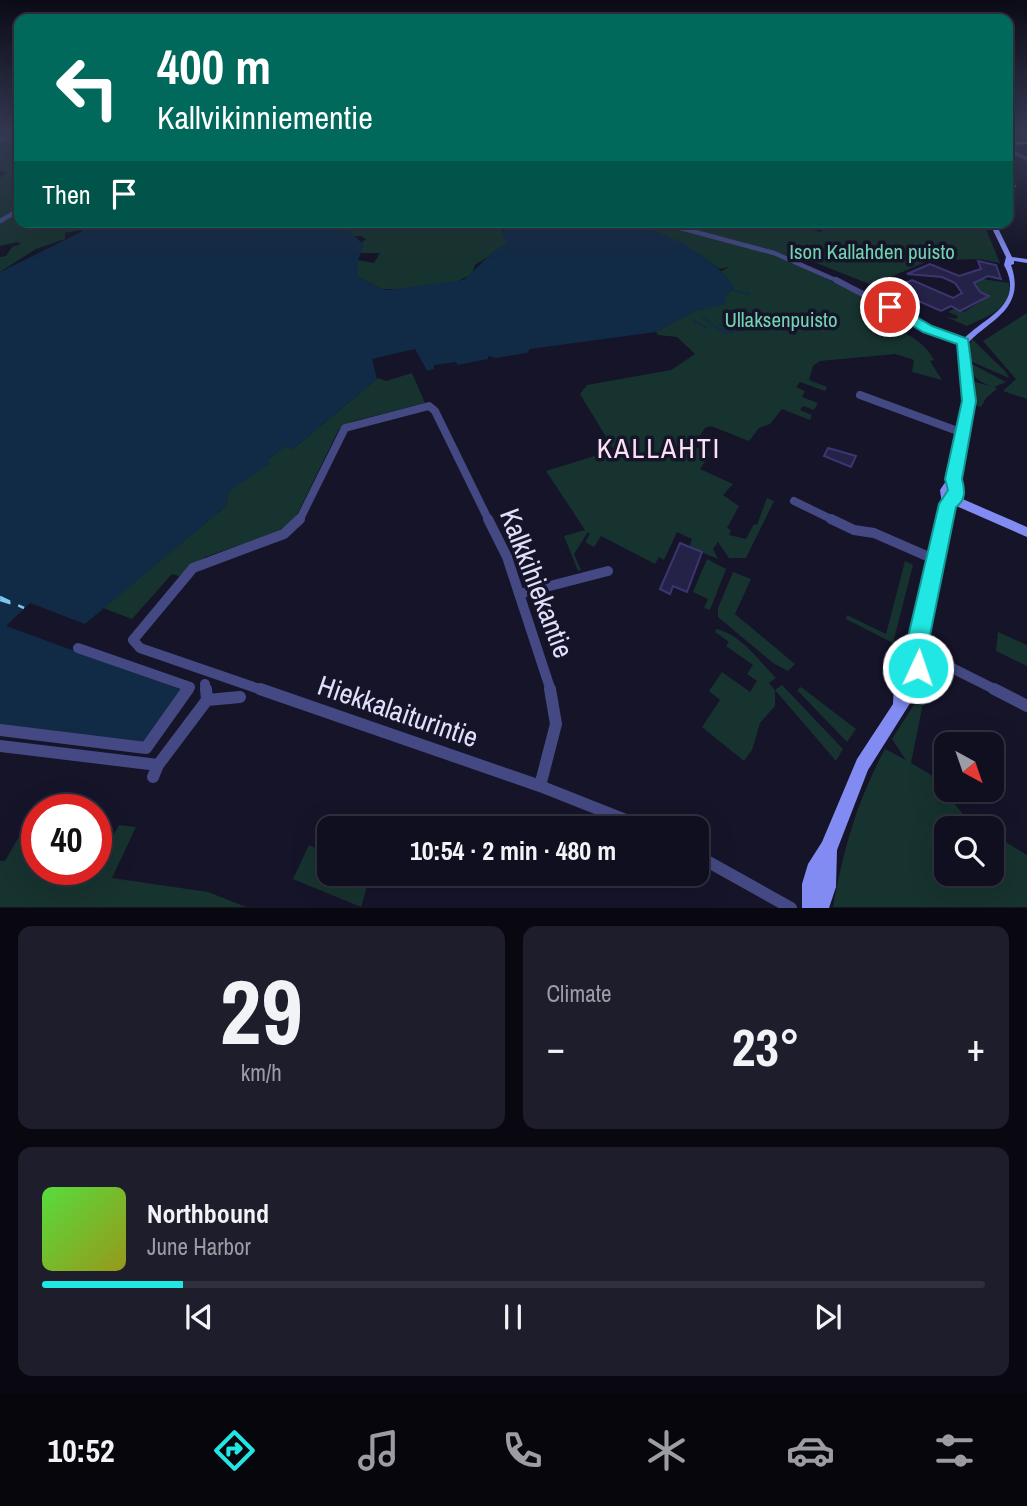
<!DOCTYPE html>
<meta charset="utf-8">
<style>
:root{--surface:#100f1f;--page:#1e1d2c;--text:#f1f3f6;--muted:#9c9ca4;--line:#302f3d;--accent:#20e7e3}
body{margin:0;font-family:"Archivo Narrow",sans-serif;background:var(--page);color:var(--text);height:100vh;display:flex;flex-direction:column;font-size:26px;white-space:nowrap}
*{box-sizing:border-box;margin:0}
p{font-size:23px;color:var(--muted)}
.icon{flex:none;width:38px;height:38px;fill:none;stroke:currentColor;stroke-width:2;stroke-linecap:round;stroke-linejoin:round}
.map{position:relative;height:908px;overflow:hidden}
.drawer{display:flex;flex-direction:column;gap:18px;padding:18px;background:#090811;flex:1}
.drawer>*{flex:none}
.top-card{position:absolute;left:14px;top:14px;width:999px;height:214px;border-radius:14px;box-shadow:0 7px 28px #0002,0 0 0 2px var(--line);background:#00695c;color:#fff;overflow:hidden}
.needle{width:46px;rotate:140deg}
.fabs{position:absolute;left:934px;top:732px;display:grid;gap:14px}
.fabs a{display:grid;place-items:center;width:70px;height:70px;border-radius:14px;background:var(--surface);box-shadow:0 7px 28px #0002,0 0 0 2px var(--line);font-size:35px}
.speed{position:absolute;left:21px;top:794px;display:flex;gap:14px;font-size:35px;font-weight:700;text-align:center}
.speed>*{display:grid;place-content:center;width:91px;height:91px;border-radius:50%;background:var(--surface);box-shadow:0 7px 28px #0002,0 0 0 2px var(--line);line-height:1}
.speed .limit{border:10px solid #d22;background:#fff;color:#111}
.pin{position:absolute;display:grid;place-items:center;width:60px;height:60px;color:#fff;margin:-30px;border:4px solid #fff;border-radius:50%;box-shadow:0 2px 7px #0007}
.me{position:absolute;width:77px;margin:-38px;rotate:3deg;stroke-linejoin:round;filter:drop-shadow(0 0 5px #0008)}
.turn{display:flex;align-items:center;gap:24px;height:147px;padding:0 28px;font-size:32px}
.turn .icon{width:91px;height:91px;stroke-width:2.5}
.turn b{display:block;font-size:49px;line-height:60px}
.then{display:flex;align-items:center;height:66px;padding:0 28px;background:#0003;gap:14px;font-size:26px}
.big{font-size:52px;font-weight:800;line-height:1.1}
.drawer .tile{flex:1;display:flex;flex-direction:column;justify-content:center;gap:10px;min-width:0;padding:0 24px;border-radius:14px;background:var(--page)}
.drawer .dial{align-items:center;gap:0}
.dial b{font-size:91px;line-height:1}
.song{display:flex;align-items:center;gap:21px}
.cover{width:84px;height:84px;border-radius:10px;background:linear-gradient(135deg,hsl(110 70% 55%),hsl(60 70% 35%))}
.played{height:7px;border-radius:4px;background:linear-gradient(90deg,var(--accent) 15%,var(--line) 15%)}
.keys{display:flex;justify-content:space-around;direction:ltr}
.heat{display:flex;justify-content:space-between;align-items:center;font-size:38px;direction:ltr}
.drawer .tiles{flex:1;display:grid;gap:18px;grid-template-columns:1fr 1fr}
.tile:last-child{grid-column:span 2}
.trip{position:absolute;left:317px;top:816px;width:392px;height:70px;border-radius:14px;background:var(--surface);box-shadow:0 7px 28px #0002,0 0 0 2px var(--line);font-weight:800;line-height:70px;text-align:center}
.tabs{display:flex;height:112px;justify-content:space-around;align-items:center;background:#06060c;color:var(--muted)}
.tabs .icon{width:49px;height:49px}
.tabs .selected{color:var(--accent)}
.tabs b{font-size:32px;color:var(--text)}
.map>svg:first-child{display:block}
.green{fill:#17332f}
.water{fill:#112a45}
.lines{fill:none;stroke-linecap:round;stroke-linejoin:round}
.stream{stroke:#112a45;stroke-width:2}
.ferry{stroke:#79c7f1;stroke-width:2.5;stroke-dasharray:11 9;stroke-linecap:butt}
.building{fill:#252248;stroke:#3b3672;stroke-width:2}
.street-far5{stroke:#444983;stroke-width:3.5}
.street-far4{stroke:#444983;stroke-width:4.5}
.street-far3{stroke:#444983;stroke-width:6}
.street-far2{stroke:#444983;stroke-width:8}
.street-far1{stroke:#444983;stroke-width:10}
.street{stroke:#444983;stroke-width:12}
.secondary{fill:#818bf1;fill-rule:evenodd}
.route{fill:#20e7e3;stroke:#159694;stroke-width:2}
.labels{text-anchor:middle;stroke-width:7;stroke-linejoin:round;paint-order:stroke}
.far-park-label{font-size:21px;fill:#72d5b1;stroke:#151429}
.quarter-label{font-size:28px;letter-spacing:2px;fill:#fce1f5;stroke:#151429}
.near-street-label{font-size:28px;fill:#e0e0fc;stroke:#151429}
</style>
<div class="map">
<svg width="1027" height="908" viewBox="0 0 1027 908">
<rect width="100%" height="100%" fill="#151429"/>
<!-- green -->
<path class="green" d="M0,133H19V222L86,224L80,230L65,233V239L36,249L0,272V257L6,256L12,247L21,244L17,242L0,246V178L7,172L0,171V148L5,147H0Z
M358,222H508L502,230L509,243L475,265L472,274L454,283L412,289H381L358,277V260L374,263L380,253H361L362,242L366,239L361,236H352L348,230Z
M627,222H798L793,225L821,232L825,227L811,222H948L985,227L1000,263L978,259L928,261L872,285L796,255L781,256L903,317L898,322L899,330C915,338 926,345 934,360L930,361L942,380L912,372L914,360L895,354L820,361L813,366L809,380L827,387L825,391L800,382L796,387L805,391L802,397L818,403L814,410L803,406L800,410L812,415L810,420L782,409L770,424L759,428L749,441L711,426L705,428L693,446L710,454L700,469L733,484L723,495L739,506L727,528L731,530L729,535L746,539L754,524L757,525L767,498L774,501L746,558H729L718,542L713,549L718,559L689,547L692,539L677,532L664,560L659,557L655,564L601,536L594,547L585,542L590,534L588,532L574,554L581,570L578,571L564,536L585,530L546,471L614,450L580,394L587,385L671,370L695,354L677,337L658,335L656,332L733,289L720,272L729,267L720,269L683,244Z
M982,279L1009,283C1015,308 985,317 967,326L944,316L956,319L958,316L948,312L955,308L964,312L989,296L980,292L974,283Z
M1027,313V399L1003,391L1016,379L983,341Z
M972,339L1006,372L1009,378L970,361L968,348Z
M970,363L1006,382L994,387L997,389L986,398L981,407L974,405L975,382L993,387C979,381 972,379 970,363Z
M412,373L425,403L354,421L339,429L293,523L284,530L205,557L179,576L172,574L132,619L103,608L226,506L228,492L286,445L293,449L378,378L386,381Z
M707,559L726,569L710,610L704,608L708,599L693,592Z
M905,561L913,565L893,643L846,619L847,615L886,634Z
M733,572L751,579L735,614L795,664L788,671L773,663L718,617V608Z
M716,629C741,634 759,661 776,678L769,683L775,690L782,685L843,749L836,761L775,690V706L760,723L752,750L744,761L702,727L720,700L709,691L722,672L750,692L757,681L747,674L753,665L726,646L729,642L715,632Z
M998,632L1027,645V666L996,651Z
M921,680L927,684L911,763L930,774L967,819L981,828H947V873H992V834L1027,855V907H833C843,850 857,801 885,749L906,760L892,739L915,703Z
M801,687L856,729L847,742L797,690Z
M330,822L339,826L341,822L355,828H329V873H371L361,907L293,879L309,845L315,848Z
M119,825L136,827L112,878L208,892L246,907H0V861H5L20,835L37,837V870H96V844L108,845Z"/>
<!-- water -->
<path class="water" d="M83,222H366L348,230L364,245L358,260V277L381,289L388,290L463,280C478,269 490,250 508,243L501,235L508,222C540,222 600,217 628,223C668,232 710,254 734,286L725,298L726,304L693,312L656,332L530,349L527,353L495,358L488,356V359L458,365L456,362L434,365V369L427,371L415,349L372,359L377,379L293,449L285,446L267,461L271,463L229,491L226,506L85,624L30,603L6,626L182,690L142,745L0,727V272L81,232L85,226Z"/>
<g class="lines">
<!-- stream -->
<path class="stream" d="M732,290L749,294
M703,318L714,325
M694,321L707,328
M719,325L729,327
M716,327L725,333L743,330
M721,330L750,325"/>
<!-- ferry -->
<path class="ferry" d="M0,597L24,608
M0,600L13,604"/>
</g>
<!-- building -->
<path class="building" d="M978,261L996,265L1001,279L988,276L974,283L980,292L989,296L960,311L951,306L941,311L907,296L910,294L896,287L912,280L953,298L962,293L955,283L942,277L907,274L930,264L959,276L981,269Z
M828,448L856,456L851,467L824,456Z
M680,543L702,552L687,592L673,586L670,594L660,589Z"/>
<g class="lines">
<!-- street-far5 -->
<path class="street-far5" d="M0,139L19,140
M1008,150L1027,159"/>
<!-- street-far4 -->
<path class="street-far4" d="M0,221L19,210
M658,222L774,253L840,282"/>
<!-- street-far3 -->
<path class="street-far3" d="M836,280L943,336L963,342"/>
<!-- street-far2 -->
<path class="street-far2" d="M860,395L963,433
M794,501L835,521
M299,521L345,428L429,406L435,411L489,521"/>
<!-- street-far1 -->
<path class="street-far1" d="M488,519L507,557L551,691
M831,519L854,530L874,533L936,560
M519,594L608,571
M78,648L190,687L187,691
M916,650L998,691
M205,684L206,691
M265,691L140,648L133,640L193,568L284,534L300,519"/>
<!-- street -->
<path class="street" d="M260,689L540,786
M994,689L1027,706
M207,700L240,697
M0,730L146,748L188,689
M0,746L158,765L207,700L206,689
M153,777L158,765
M540,786L646,828
M540,786L556,724L550,689
M696,855L791,908"/>
<!-- secondary -->
<path class="secondary" d="M1027,142V144L1008,145V143Z
M1008,177L1016,186L1008,194V188L1010,186L1008,183Z
M989,222H995L1012,257L1027,259V263L1014,261V264L1011,265C1027,310 988,320 967,344L973,406L958,479L952,490L953,496L958,497L1027,527V537L954,505L923,650V665L921,679L914,697L868,770L837,850L836,887L829,908H802V884L808,864L822,842L857,759L893,704L894,681L900,664L909,647L942,504L940,490L948,478L963,406L959,344C979,318 1027,308 1004,265L1006,257Z"/>
</g>
<!-- sky -->
<linearGradient id="sky" x2="0" y2="1"><stop stop-color="#0c0b17"/><stop offset="0.51" stop-color="#353a54"/><stop offset="1" stop-color="#353a54" stop-opacity="0"/></linearGradient>
<rect width="1027" height="260" fill="url(#sky)"/>
<!-- route -->
<path class="route" d="M886,304H894L932,326L968,339L976,401L962,479C965,490 966,500 956,507L927,650L929,668L926,676L918,679L910,676L905,650L939,504L948,490L945,479L962,401L957,344L923,332L886,309Z"/>
<g class="labels">
<!-- far-park labels -->
<g class="far-park-label">
<text x="872" y="259">Ison Kallahden puisto</text>
<text x="781" y="327">Ullaksenpuisto</text>
</g>
<!-- quarter labels -->
<g class="quarter-label">
<text x="659" y="458">KALLAHTI</text>
</g>
<!-- near-street labels -->
<g class="near-street-label">
<text transform="translate(537 583) rotate(69)" y="10">Kalkkihiekantie</text>
<text transform="translate(398 711) rotate(19)" y="10">Hiekkalaiturintie</text>
</g>
</g>
</svg>
<div class="fabs">
<a><svg class="needle" viewBox="-14 -14 28 28"><path d="M0-13l5 13h-10z" fill="#e53935"/><path d="M0 13l5-13h-10z" fill="#9c9ca4"/></svg></a>
<a><svg class="icon" aria-label="search" viewBox="0 0 24 24"><circle cx="10" cy="10" r="6"/><path d="M15 15l6 6"/></svg></a>
</div>
<div class="speed"><div class="limit">40</div></div>
<div class="pin" style="left:890px;top:307px;background:#d93025"><svg class="icon" aria-label="arrive" viewBox="0 0 24 24"><path d="M6 21V4h12l-3 4 3 4H6"/></svg></div>
<svg class="me" style="left:918px;top:668px" viewBox="-20 -20 40 40"><circle r="17" fill="#20e7e3" stroke="#fff" stroke-width="3"/><path d="M0-11L8 9 0 5-8 9z" fill="#fff"/></svg>
<div class="trip">10:54 · 2 min · 480 m</div>
<div class="top-card">
<div class="turn"><svg class="icon" aria-label="left" viewBox="0 0 24 24"><path d="M17 20v-9H6M10 6l-5 5 5 5"/></svg><div><b>400 m</b>Kallvikinniementie</div></div>
<div class="then">Then<svg class="icon" aria-label="arrive" viewBox="0 0 24 24"><path d="M6 21V4h12l-3 4 3 4H6"/></svg></div>
</div>
</div>
<section class="drawer">
<div class="tiles">
<div class="tile dial"><b>29</b><p>km/h</p></div>
<div class="tile"><p>Climate</p>
<div class="heat"><a>−</a><b class="big">23°</b><a>+</a></div>
</div>
<div class="tile">
<div class="song"><i class="cover"></i><div><b>Northbound</b><p>June Harbor</p></div></div>
<div class="played"></div>
<div class="keys"><svg class="icon" aria-label="previous" viewBox="0 0 24 24"><path d="M18 5L8 12l10 7zM5 5v14"/></svg><svg class="icon" aria-label="pause" viewBox="0 0 24 24"><path d="M8 5v14M16 5v14"/></svg><svg class="icon" aria-label="next" viewBox="0 0 24 24"><path d="M6 5l10 7-10 7zM19 5v14"/></svg></div>
</div>
</div>
</section>
<nav class="tabs">
<b>10:52</b>
<svg class="icon selected" aria-label="directions" viewBox="0 0 24 24"><path d="M12 3l9 9-9 9-9-9zM9 14v-3h6M13 9l2 2-2 2"/></svg>
<svg class="icon" aria-label="music" viewBox="0 0 24 24"><path d="M9 18V5l10-2v13"/><circle cx="6" cy="18" r="3"/><circle cx="16" cy="16" r="3"/></svg>
<svg class="icon" aria-label="phone" viewBox="0 0 24 24"><path d="M5 4h4l2 5-3 2q2 4 5 5l2-3 5 2v4C11 20 4 13 5 4z"/></svg>
<svg class="icon" aria-label="climate" viewBox="0 0 24 24"><path d="M12 3v18M4 7l16 10M4 17L20 7"/></svg>
<svg class="icon" aria-label="car" viewBox="0 0 24 24"><path d="M5 17H2v-5l4-1 3-4h7l3 4 3 1v5h-3M9 17h6M6 11h13"/><circle cx="7" cy="17" r="2"/><circle cx="17" cy="17" r="2"/></svg>
<svg class="icon" aria-label="filters" viewBox="0 0 24 24"><path d="M4 7h16M4 17h16"/><circle cx="9" cy="7" r="2"/><circle cx="15" cy="17" r="2"/></svg>
</nav>
